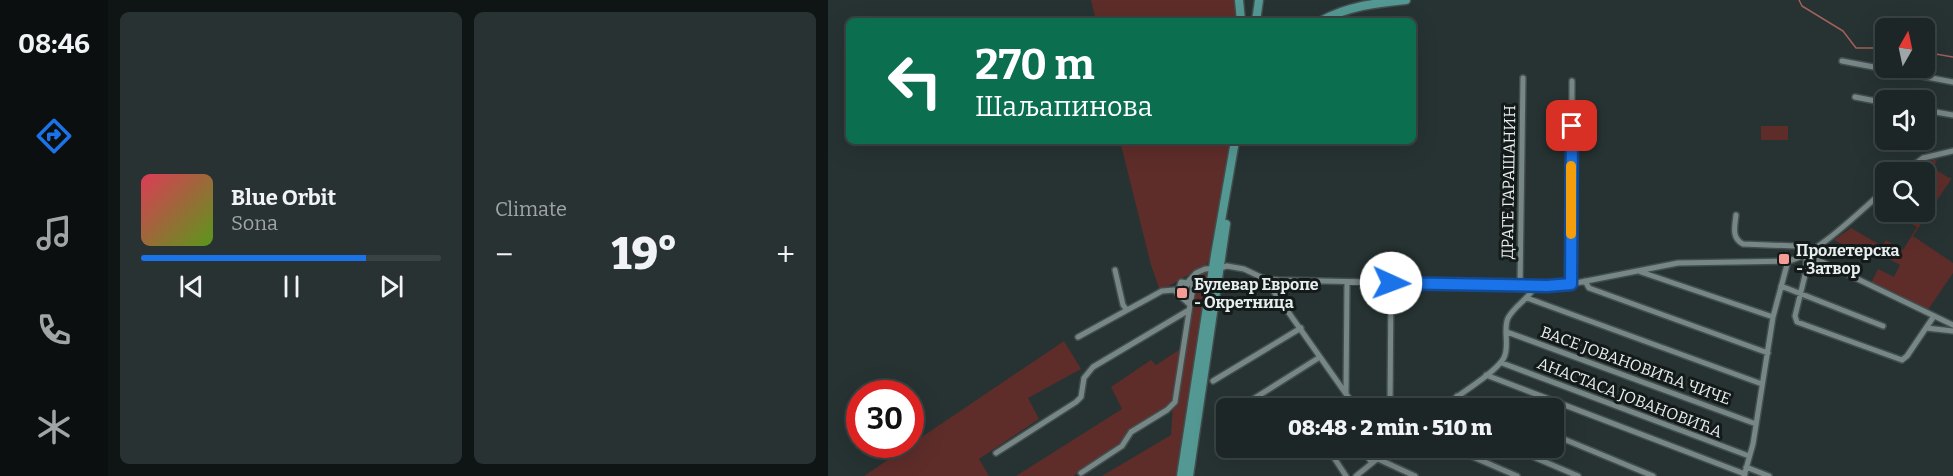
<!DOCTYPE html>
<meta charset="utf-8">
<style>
:root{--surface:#1c2626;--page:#293232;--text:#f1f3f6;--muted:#a0a5a7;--line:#3a4343;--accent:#1a73e8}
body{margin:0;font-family:Bitter,serif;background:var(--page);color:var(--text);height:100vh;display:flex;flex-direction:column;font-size:22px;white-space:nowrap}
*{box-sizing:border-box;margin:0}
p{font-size:20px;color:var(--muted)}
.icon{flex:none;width:33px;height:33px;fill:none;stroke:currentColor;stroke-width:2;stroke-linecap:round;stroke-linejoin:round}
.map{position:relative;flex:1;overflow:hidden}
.side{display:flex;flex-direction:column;gap:12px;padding:12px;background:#0f1515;width:720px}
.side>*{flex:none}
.hud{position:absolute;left:18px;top:18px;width:570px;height:126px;border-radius:9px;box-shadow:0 6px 24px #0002,0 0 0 2px var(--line);background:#0b6e4f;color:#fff;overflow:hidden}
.needle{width:39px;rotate:9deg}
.controls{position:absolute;left:1047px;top:18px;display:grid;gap:12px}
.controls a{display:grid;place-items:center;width:60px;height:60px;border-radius:9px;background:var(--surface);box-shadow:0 6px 24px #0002,0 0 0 2px var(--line);font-size:30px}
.speed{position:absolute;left:18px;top:380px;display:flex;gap:12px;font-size:30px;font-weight:700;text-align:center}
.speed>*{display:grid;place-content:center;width:78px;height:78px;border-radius:50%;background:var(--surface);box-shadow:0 6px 24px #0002,0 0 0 2px var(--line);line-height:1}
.speed .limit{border:9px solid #d22;background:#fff;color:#111}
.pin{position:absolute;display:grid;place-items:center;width:51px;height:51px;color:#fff;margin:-26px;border-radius:12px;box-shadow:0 3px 9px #0006}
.me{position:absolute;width:66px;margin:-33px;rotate:92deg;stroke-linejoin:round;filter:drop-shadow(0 0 4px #0008)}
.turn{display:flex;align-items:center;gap:21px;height:126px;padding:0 30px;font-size:27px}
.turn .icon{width:78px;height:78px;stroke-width:2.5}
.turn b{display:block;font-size:42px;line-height:51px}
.big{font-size:45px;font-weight:800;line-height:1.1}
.side .card{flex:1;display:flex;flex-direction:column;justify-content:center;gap:9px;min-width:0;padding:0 21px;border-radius:9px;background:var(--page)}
.song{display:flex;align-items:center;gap:18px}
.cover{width:72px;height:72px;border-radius:9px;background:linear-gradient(135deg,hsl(350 70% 55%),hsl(90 70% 35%))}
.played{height:6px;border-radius:3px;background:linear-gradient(90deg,var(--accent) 75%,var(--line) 75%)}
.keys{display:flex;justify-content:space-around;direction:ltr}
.heat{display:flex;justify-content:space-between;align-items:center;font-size:33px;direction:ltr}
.side .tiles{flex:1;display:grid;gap:12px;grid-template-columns:repeat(2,1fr)}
.trip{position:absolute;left:388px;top:398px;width:348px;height:60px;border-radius:9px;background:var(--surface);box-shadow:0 6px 24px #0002,0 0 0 2px var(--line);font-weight:800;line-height:60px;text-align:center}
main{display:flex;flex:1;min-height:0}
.dock{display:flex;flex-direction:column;width:108px;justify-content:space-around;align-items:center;background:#0b0f0f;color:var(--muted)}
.dock .icon{width:42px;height:42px}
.dock .on{color:var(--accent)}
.dock b{font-size:27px;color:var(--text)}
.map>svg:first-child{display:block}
.green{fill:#5e2d2a}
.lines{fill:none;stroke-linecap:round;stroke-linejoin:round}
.stream{stroke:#a2605b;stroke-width:1.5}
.street-casing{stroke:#424e4d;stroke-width:8}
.primary-casing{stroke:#424e4d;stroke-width:11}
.street{stroke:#778785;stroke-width:5}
.primary{stroke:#549893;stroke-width:8}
.route-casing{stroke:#114b97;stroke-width:15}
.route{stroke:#1a73e8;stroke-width:10}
.slow{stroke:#f59e0b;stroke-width:10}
.poi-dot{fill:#f59c95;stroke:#141a19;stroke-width:2}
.labels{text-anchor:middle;stroke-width:6;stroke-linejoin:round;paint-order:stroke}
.street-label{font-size:16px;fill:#e7efee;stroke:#141a19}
.poi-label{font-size:16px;font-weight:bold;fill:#e7efee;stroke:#141a19;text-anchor:start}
</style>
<main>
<nav class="dock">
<b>08:46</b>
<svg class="icon on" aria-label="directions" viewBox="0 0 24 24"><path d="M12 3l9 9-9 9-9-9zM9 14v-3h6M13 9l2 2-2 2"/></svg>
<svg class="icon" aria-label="music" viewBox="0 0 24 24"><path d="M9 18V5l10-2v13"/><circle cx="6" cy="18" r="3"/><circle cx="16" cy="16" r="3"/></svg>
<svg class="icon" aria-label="phone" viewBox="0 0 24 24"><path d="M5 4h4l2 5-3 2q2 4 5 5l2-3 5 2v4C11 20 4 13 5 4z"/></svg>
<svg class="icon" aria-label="climate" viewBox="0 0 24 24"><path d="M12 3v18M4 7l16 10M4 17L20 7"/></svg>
</nav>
<section class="side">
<div class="tiles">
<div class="card">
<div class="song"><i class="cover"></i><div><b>Blue Orbit</b><p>Sona</p></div></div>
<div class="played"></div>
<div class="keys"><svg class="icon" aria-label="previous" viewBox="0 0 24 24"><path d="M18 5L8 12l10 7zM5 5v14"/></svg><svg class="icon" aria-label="pause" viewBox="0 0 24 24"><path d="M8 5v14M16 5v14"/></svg><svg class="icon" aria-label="next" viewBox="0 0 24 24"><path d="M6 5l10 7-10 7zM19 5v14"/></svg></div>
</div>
<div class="card"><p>Climate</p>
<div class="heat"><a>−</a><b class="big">19°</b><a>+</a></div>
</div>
</div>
</section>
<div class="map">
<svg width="1125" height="476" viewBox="0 0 1125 476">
<rect width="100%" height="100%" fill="#263332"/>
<!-- green -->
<path class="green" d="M263,0H407L409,21H268Z
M933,126H960V140H933Z
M292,141H403L390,220L383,243V257L379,264L382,269L348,476H274L343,435L345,404L299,431L291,448L245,476H188L294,409L283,387L323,360L328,365L354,348L367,271L332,291L323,265Z
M1111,159L1108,161L1107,166L1110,171L1121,178H1124L1085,236L1125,263V273L1099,311L1043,283L1050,269L1066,277L1072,265L1049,252L1043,258L1006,240L1023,228L1054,246L1058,240L1075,250L1089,227L1062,212H1096V172H1081L1095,162Z
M236,341L253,369L200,398L211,419L151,459L161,476H36Z"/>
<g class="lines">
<!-- stream -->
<path class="stream" d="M971,0L974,6L1015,31L1028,48H1058
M1096,52L1125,57"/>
<defs>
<path id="street" d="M1014,61L1125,82
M1027,97L1058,103
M1096,110L1125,115
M1077,172L1095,158L1125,151
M908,215C907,226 903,238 915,244L968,246L990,260L1125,325
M978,254V271L967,316L969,322L1074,360L1079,356L1106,316
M287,270L295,305L299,310
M813,272L945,317
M437,279L528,408
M362,280L365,288L362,305
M757,281L761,288L940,353
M359,283L353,282L351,288L354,291L358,290L359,283L368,273L377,269L392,268L399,266L416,269L437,279L450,280L719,286L743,284L850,263L960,261C988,256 1034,209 1058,189
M743,284L744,81
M692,286L695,78
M953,286L1055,326
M699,298L934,384
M1098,328L1125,331
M679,332L928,424
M250,337L334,291L346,290L362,305L347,402L339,410L303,432L294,446L253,473
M674,363L921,456
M658,375L917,474
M385,381L473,328
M518,394L519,282
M629,396L659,408
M502,404L505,408
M411,408L492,357
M562,408L563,283
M613,408C627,397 673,370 677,355C681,343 675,329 680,318C687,305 701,299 707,286
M726,435L825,476
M499,447L518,476
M533,447L544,463
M622,447L689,476
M682,447L750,476
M168,453L248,402L253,397L256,378L265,367L361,310
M550,459L587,476
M918,467L941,476
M528,476L564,447
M916,476L925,444L945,317L960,261"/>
<path id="primary" d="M411,0L413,21
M428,21L431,0
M493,21C520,6 548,3 578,0
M353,476L387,255L407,141
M361,476L398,224"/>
</defs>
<!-- street casing -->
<use href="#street" class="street-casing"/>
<!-- primary casing -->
<use href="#primary" class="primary-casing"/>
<!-- street -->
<use href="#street" class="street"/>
<!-- primary -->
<use href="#primary" class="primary"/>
</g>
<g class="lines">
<defs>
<path id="route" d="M563,283L719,286L743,284L744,126"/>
</defs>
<!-- route casing -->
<use href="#route" class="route-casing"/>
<!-- route -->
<use href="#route" class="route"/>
<!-- slow -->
<path class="slow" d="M743,234V166"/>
</g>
<!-- markers -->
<g class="poi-dot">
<rect x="950" y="253" width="12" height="12" rx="3"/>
<rect x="348" y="287" width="12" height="12" rx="3"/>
</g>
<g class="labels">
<!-- street labels -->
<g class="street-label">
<text transform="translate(680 182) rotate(-89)" y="6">ДРАГЕ ГАРАШАНИН</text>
<text transform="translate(808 365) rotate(20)" y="6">ВАСЕ ЈОВАНОВИЋА ЧИЧЕ</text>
<text transform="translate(802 397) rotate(21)" y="6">АНАСТАСА ЈОВАНОВИЋА</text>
</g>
<!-- poi labels -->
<g class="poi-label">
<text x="968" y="256">Пролетерска<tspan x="968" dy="18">- Затвор</tspan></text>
<text x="366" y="290">Булевар Европе<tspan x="366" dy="18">- Окретница</tspan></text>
</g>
</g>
</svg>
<div class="controls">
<a><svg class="needle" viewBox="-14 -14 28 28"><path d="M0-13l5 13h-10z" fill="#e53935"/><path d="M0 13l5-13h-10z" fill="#a0a5a7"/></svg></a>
<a><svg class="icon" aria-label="sound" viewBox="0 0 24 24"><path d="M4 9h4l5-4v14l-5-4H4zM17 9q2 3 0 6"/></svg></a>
<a><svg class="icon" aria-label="search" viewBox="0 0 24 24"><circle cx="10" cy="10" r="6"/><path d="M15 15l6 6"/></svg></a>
</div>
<div class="speed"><div class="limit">30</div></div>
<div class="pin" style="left:744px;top:126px;background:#d93025"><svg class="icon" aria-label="arrive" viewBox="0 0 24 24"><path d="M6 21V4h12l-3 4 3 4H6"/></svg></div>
<svg class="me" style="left:563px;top:283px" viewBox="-20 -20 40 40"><circle r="19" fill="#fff"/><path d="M0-13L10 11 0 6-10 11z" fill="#1a73e8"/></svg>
<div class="trip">08:48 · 2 min · 510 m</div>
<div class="hud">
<div class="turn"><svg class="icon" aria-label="left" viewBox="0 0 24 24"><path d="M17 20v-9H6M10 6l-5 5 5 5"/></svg><div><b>270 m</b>Шаљапинова</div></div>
</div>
</div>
</main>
